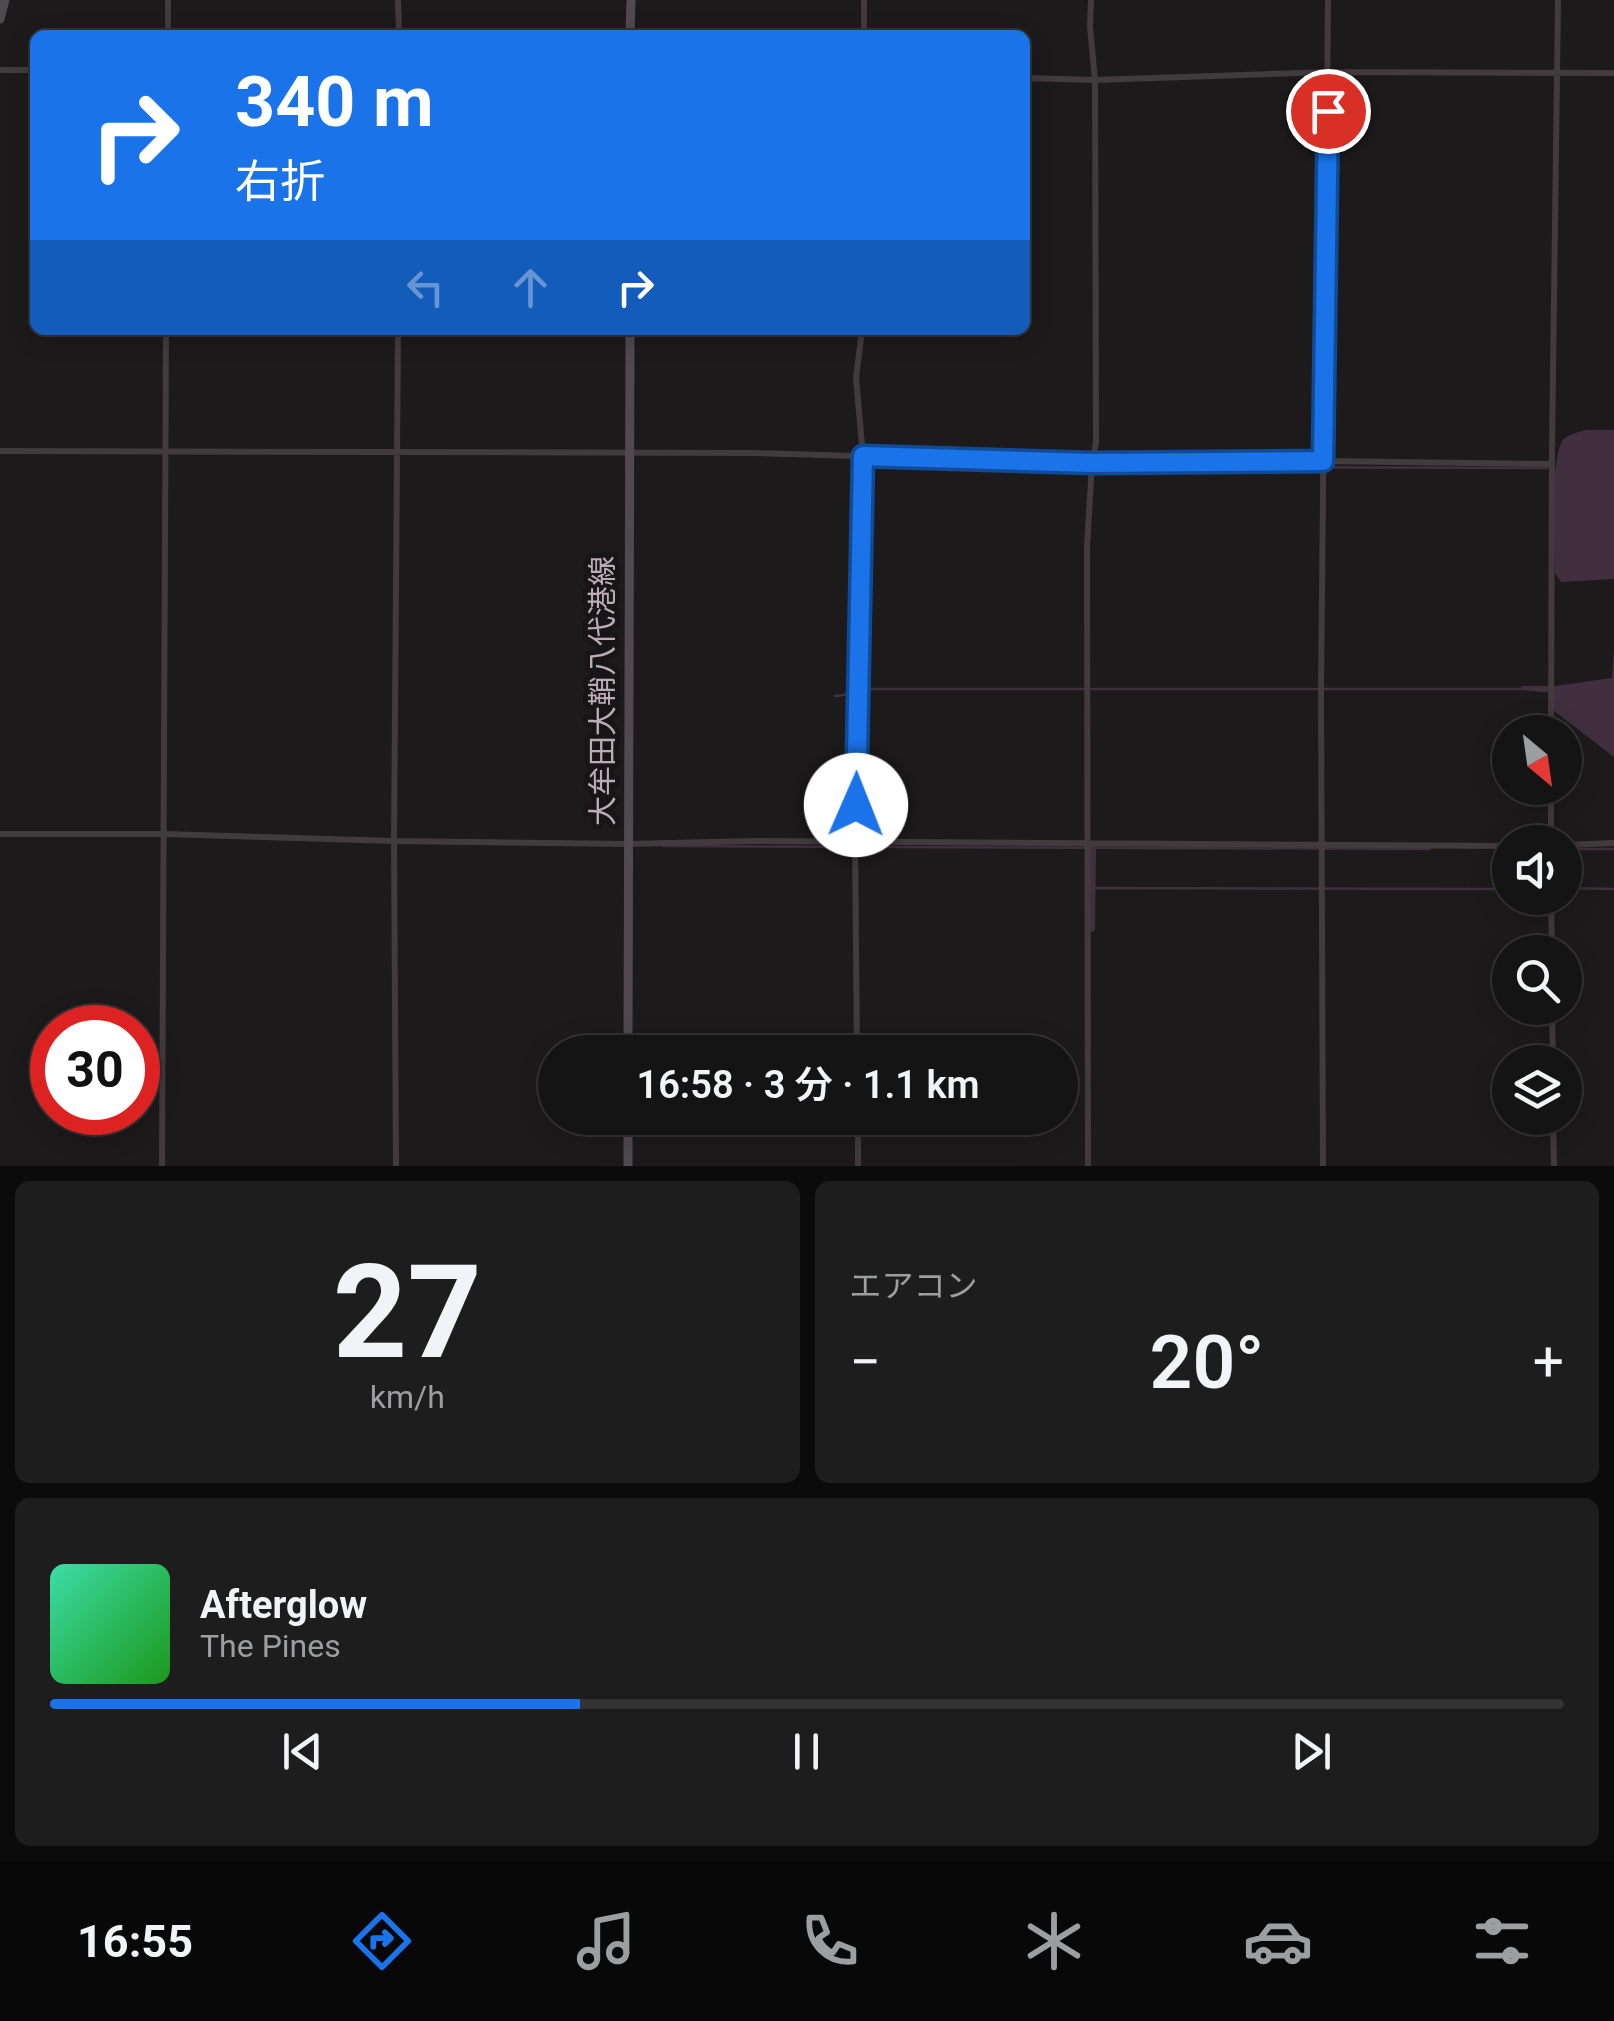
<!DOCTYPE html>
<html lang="ja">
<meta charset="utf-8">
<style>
:root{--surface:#151414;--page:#1e1d1d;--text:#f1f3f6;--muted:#9d9ea0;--line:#343334;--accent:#1a73e8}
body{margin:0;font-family:Roboto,"Noto Sans JP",sans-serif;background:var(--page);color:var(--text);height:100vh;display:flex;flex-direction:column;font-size:38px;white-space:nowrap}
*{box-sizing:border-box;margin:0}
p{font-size:32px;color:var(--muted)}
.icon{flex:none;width:55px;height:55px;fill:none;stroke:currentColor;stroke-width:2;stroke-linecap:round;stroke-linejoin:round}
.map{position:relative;height:1166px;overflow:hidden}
.details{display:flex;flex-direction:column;gap:15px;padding:15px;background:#0c0b0b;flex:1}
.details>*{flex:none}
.guide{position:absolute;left:30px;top:30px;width:1000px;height:305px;border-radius:15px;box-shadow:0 5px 25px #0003,0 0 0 2px var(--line);background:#1a73e8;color:#fff;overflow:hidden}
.needle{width:65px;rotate:151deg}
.buttons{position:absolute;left:1492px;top:715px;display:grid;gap:20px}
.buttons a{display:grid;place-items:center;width:90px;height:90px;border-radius:50%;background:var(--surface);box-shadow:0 5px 25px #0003,0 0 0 2px var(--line);font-size:50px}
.speed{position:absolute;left:30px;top:1005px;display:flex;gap:20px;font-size:50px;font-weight:700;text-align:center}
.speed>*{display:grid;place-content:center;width:130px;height:130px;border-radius:50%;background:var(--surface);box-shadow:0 5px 25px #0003,0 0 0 2px var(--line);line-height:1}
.speed .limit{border:15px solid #d22;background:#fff;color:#111}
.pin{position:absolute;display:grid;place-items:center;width:85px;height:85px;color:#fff;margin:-42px;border:5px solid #fff;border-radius:50%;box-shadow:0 2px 10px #0007}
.me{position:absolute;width:110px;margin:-55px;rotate:1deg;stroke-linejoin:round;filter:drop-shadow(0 0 8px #0008)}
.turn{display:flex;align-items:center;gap:35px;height:210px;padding:0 40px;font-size:45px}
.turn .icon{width:130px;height:130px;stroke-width:2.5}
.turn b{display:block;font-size:70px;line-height:85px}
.lanes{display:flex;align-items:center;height:95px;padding:0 40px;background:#0003;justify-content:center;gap:50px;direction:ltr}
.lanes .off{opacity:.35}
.big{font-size:75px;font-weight:600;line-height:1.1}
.details .card{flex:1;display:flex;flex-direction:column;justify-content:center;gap:15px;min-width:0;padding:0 35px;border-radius:15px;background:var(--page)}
.details .dial{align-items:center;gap:0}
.dial b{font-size:130px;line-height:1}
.song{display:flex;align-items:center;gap:30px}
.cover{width:120px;height:120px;border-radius:15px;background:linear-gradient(135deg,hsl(160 70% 55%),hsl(120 70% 35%))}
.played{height:10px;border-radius:5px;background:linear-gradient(90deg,var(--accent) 35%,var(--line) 35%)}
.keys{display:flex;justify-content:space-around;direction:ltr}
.heat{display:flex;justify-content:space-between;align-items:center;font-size:55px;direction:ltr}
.details .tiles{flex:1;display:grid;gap:15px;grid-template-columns:1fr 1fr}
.card:last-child{grid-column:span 2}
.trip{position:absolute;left:538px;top:1035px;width:540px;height:100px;border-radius:50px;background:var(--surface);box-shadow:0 5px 25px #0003,0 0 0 2px var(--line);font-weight:600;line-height:100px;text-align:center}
.dock{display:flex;height:160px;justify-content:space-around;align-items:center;background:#080808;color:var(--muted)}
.dock .icon{width:70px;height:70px}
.dock .on{color:var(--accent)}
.dock b{font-size:45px;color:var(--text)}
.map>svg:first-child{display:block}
.water{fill:#412f3f}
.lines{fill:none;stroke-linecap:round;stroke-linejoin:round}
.stream{stroke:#412f3f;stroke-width:2.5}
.canal{stroke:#412f3f;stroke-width:8}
.street{stroke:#413b3e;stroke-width:6}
.secondary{stroke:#51494e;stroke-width:9}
.route-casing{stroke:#114b97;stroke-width:25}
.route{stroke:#1a73e8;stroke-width:18}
.labels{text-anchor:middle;stroke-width:10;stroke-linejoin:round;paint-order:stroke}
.street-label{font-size:30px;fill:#bcacb6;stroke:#171516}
</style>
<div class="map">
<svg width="1614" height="1166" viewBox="0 0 1614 1166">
<rect width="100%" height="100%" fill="#1c1a1b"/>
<!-- water -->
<path class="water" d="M1586,430H1614V579L1561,582L1555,573C1555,548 1549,454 1564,439C1569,434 1579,432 1586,430Z
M1614,649V757L1554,711V693L1521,690V686H1555L1612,678Z"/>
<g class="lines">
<!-- stream -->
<path class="stream" d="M1132,467L1548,468
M1325,689H1522
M835,696C846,696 855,691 866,689H1317
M663,846L1430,849
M1565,849H1614
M1091,888L1510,889
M1565,888L1614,889"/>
<!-- canal -->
<path class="canal" d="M1091,928L1092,848"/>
<!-- street -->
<path class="street" d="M168,0V35
M398,0L399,35
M864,35V0
M0,70H35
M1025,78L1095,80L1329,72L1614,73
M0,451L752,453L1092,463L1323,461L1552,464
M1551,732L1552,449L1558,0
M0,834H163L394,841L628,844L754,841L1510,846
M1551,842V788
M1565,845L1614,843
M1551,898L1552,952
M1552,1008L1553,1062
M857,1052L855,843L863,456L856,378L862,330
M858,1118V1166
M1553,1118L1554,1166
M162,1166L166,330
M396,1166L394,841L398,330
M1088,1166L1087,548L1092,463L1096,442L1095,80L1090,27L1091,0
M1323,1166L1321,691L1328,0"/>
<!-- secondary -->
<path class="secondary" d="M0,19L5,0
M630,35L631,0
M628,1052L630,330
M628,1118V1166"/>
</g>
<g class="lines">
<defs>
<path id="route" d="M856,805L863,456L1092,463L1323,461L1328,111"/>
</defs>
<!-- route casing -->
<use href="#route" class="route-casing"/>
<!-- route -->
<use href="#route" class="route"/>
</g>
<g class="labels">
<!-- street labels -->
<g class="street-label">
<text transform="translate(603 691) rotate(-90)" y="10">大牟田大鞘八代港線</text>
</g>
</g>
</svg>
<div class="buttons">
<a><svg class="needle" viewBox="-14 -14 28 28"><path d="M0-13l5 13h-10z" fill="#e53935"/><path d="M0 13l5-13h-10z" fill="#9d9ea0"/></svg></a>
<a><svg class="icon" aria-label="sound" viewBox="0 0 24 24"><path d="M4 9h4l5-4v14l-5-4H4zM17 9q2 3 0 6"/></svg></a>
<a><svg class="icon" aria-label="search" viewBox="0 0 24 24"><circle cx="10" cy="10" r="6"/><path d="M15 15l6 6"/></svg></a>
<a><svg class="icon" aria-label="layers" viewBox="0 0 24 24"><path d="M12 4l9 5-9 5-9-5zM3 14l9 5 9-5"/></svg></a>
</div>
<div class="speed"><div class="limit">30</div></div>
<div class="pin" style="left:1328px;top:111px;background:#d93025"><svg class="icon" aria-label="arrive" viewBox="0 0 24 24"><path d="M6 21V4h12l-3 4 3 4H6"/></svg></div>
<svg class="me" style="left:856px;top:805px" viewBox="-20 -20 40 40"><circle r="19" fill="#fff"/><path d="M0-13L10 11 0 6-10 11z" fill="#1a73e8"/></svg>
<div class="trip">16:58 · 3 分 · 1.1 km</div>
<div class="guide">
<div class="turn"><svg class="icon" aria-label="right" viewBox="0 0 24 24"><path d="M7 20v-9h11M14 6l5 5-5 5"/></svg><div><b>340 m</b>右折</div></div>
<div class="lanes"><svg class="icon off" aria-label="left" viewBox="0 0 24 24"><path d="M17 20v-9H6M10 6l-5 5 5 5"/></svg><svg class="icon off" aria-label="ahead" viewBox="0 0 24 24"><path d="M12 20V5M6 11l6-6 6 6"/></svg><svg class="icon" aria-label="right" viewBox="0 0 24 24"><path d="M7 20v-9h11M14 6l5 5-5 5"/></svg></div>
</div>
</div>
<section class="details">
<div class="tiles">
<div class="card dial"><b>27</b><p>km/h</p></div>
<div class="card"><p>エアコン</p>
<div class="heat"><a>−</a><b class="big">20°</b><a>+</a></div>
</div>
<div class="card">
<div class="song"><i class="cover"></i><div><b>Afterglow</b><p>The Pines</p></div></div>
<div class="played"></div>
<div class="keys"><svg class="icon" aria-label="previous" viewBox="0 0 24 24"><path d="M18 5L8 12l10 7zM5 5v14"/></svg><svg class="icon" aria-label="pause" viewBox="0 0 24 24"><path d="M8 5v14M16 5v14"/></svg><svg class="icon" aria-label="next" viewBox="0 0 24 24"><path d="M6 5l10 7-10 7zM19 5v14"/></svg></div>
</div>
</div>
</section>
<nav class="dock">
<b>16:55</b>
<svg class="icon on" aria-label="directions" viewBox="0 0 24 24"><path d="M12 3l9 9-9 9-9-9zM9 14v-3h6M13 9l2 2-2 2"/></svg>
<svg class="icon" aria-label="music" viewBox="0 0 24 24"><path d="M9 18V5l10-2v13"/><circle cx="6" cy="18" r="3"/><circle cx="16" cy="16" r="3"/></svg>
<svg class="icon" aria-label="phone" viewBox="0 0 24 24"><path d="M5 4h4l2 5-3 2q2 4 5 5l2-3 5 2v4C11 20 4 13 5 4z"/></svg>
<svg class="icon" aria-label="climate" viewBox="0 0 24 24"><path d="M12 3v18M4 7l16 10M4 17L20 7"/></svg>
<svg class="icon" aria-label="car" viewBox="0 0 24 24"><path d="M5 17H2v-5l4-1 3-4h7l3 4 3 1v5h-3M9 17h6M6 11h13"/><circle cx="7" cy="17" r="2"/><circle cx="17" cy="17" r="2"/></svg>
<svg class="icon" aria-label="filters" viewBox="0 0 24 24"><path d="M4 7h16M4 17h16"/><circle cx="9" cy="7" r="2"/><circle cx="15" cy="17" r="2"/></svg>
</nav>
